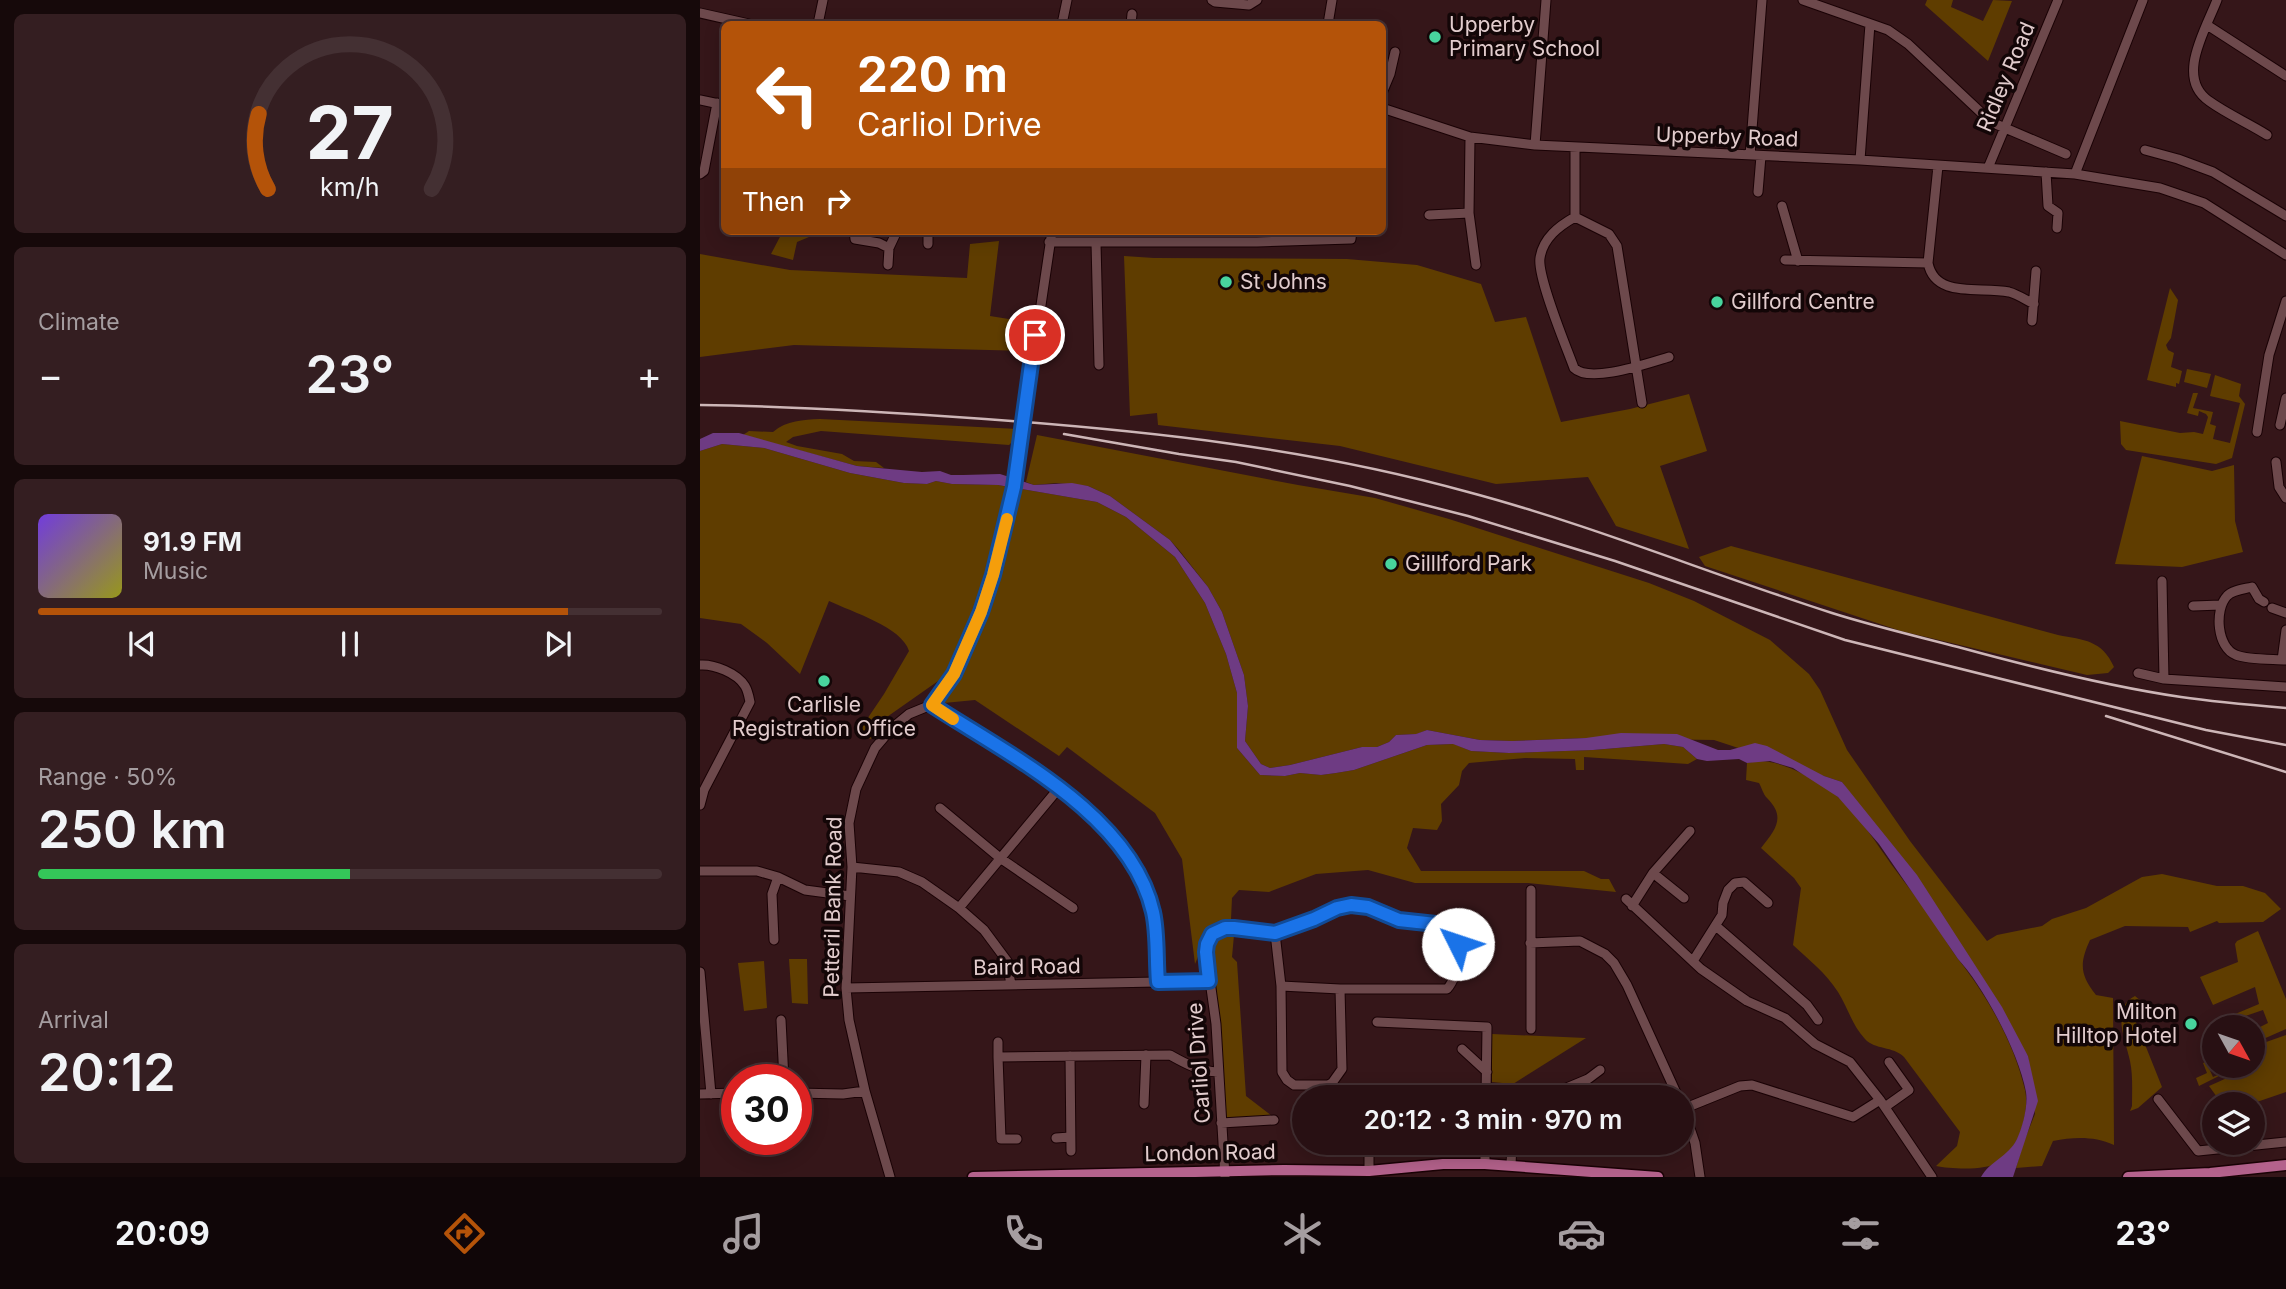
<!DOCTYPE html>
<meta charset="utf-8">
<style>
:root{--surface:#281013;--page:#341e21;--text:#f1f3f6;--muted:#a59da0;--line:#443033;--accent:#b45309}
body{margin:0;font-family:Inter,sans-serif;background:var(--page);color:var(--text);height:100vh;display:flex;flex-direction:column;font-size:26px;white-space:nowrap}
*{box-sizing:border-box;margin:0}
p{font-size:23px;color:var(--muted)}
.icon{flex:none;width:38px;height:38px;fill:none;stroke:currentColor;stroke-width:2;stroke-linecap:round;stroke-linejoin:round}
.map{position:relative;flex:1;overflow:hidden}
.side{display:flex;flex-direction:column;gap:14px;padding:14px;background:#16090a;width:700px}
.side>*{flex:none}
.banner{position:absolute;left:21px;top:21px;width:665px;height:214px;border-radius:10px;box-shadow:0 4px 18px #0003,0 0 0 2px var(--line);background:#b45309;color:#fff;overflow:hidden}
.needle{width:46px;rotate:130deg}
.fabs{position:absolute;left:1502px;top:1015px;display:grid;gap:14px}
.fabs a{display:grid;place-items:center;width:63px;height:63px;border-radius:50%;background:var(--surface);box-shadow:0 4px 18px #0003,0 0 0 2px var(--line);font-size:35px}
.speed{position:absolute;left:21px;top:1064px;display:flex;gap:14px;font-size:35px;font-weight:700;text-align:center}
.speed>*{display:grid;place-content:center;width:91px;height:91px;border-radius:50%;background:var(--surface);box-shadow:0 4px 18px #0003,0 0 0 2px var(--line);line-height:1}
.speed .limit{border:10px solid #d22;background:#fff;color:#111}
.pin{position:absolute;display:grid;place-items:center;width:60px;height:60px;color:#fff;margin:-30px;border:4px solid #fff;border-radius:50%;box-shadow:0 2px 7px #0007}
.me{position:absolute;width:77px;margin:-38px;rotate:311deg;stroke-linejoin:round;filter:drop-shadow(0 0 5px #0008)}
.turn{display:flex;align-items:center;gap:24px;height:147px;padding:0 21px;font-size:32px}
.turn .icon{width:91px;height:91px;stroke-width:2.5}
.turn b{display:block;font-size:49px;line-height:60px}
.then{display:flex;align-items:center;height:66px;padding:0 21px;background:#0003;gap:14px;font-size:26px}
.big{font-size:52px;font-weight:600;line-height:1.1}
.side .tile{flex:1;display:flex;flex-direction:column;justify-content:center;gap:10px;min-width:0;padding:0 24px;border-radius:10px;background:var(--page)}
.side .dial{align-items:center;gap:0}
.dial svg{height:182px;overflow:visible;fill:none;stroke:var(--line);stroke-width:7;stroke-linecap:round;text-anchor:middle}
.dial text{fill:var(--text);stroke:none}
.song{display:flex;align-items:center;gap:21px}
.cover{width:84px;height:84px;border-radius:10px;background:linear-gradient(135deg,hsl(260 70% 55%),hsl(60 70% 35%))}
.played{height:7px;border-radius:4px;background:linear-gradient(90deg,var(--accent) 85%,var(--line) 85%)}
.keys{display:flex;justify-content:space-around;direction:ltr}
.heat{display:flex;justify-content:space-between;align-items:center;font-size:38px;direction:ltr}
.charge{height:10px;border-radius:5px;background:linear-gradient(90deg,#34c759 50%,var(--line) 0)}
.trip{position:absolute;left:592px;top:1085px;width:402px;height:70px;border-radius:35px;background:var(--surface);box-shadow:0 4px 18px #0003,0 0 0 2px var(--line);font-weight:600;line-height:70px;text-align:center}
.dock{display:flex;height:112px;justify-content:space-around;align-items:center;background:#100608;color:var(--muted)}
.dock .icon{width:49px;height:49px}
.dock .on{color:var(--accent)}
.dock b{font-size:32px;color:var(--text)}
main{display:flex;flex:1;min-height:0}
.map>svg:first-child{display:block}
.green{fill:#5f3d00}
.water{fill:#6e3b83}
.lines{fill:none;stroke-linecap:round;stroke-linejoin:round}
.minor-casing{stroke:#1a0205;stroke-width:11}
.major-casing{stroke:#1a0205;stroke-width:13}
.minor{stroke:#6d494c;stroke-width:9}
.major{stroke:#b4628c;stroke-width:10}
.rail{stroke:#cdb6b7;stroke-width:2.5}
.route-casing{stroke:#114b97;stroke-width:18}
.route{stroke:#1a73e8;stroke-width:12}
.slow{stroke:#f59e0b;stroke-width:12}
.poi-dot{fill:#48d49d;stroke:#130607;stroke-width:2.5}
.labels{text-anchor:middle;stroke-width:7;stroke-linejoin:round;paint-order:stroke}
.poi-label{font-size:21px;fill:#e2cccd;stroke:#130607;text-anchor:start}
.street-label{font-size:21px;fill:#e2cccd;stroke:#130607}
</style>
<main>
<section class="side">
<div class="tile dial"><svg viewBox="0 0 100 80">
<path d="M14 69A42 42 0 1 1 86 69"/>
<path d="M14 69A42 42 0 0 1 10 36" stroke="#b45309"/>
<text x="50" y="56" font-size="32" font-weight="700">27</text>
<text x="50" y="72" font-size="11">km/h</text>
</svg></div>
<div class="tile"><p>Climate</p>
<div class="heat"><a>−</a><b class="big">23°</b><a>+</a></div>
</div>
<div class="tile">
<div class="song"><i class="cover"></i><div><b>91.9 FM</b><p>Music</p></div></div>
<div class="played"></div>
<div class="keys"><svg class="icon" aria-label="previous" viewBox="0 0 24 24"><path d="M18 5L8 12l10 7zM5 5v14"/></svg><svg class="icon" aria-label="pause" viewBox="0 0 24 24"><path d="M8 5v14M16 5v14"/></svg><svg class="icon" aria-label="next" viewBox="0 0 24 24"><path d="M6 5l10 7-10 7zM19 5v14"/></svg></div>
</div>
<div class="tile"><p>Range · 50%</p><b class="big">250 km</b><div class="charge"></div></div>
<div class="tile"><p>Arrival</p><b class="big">20:12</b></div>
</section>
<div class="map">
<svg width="1586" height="1177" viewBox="0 0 1586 1177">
<rect width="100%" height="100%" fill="#351619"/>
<!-- green -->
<path class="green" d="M1227,0H1253L1251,7L1283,21L1293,0L1312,1L1288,61L1225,5Z
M83,231H110L109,237L97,242L93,260L71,254Z
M299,241L290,316L328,322L323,351L94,345L0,357V254L90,270L267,278L270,244Z
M424,256L454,258L647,259L717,265L781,284L795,322L826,317L861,422L930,409L989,394L1007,451L960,466L989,549L916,526L888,477L796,484L640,446L458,425L457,413L430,416Z
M1470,288L1478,300L1471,338L1466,345L1468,350L1474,353L1471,367L1482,371L1479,384L1476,383V387L1447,380Z
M1487,369L1511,374L1507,388L1484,382Z
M1515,375L1541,384L1539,396L1545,404L1532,458L1516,464L1426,450L1421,444L1420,421L1480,433L1494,432L1503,434L1508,417L1506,414L1499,411L1498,416L1487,413L1493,393H1498L1493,408L1513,412L1510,424L1516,426L1513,439L1530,443L1540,403L1510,396Z
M120,419L319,429L318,436L309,445L121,431L93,437L86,442L97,446L142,454L154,461L176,462L184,468L157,466L43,435L49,431L73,432C87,420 103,420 120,419Z
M337,435L598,485L675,498L749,519L949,583L994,601L1070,640L1109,674L1120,690L1147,750L1210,841L1287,941L1297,935L1342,926L1352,919L1386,908L1442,877L1462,874L1517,886H1543L1565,893L1581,909L1563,922L1519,923L1517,921L1490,932L1488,927L1425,926L1390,940C1380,962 1379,974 1396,995L1413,998L1414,1145C1394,1136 1374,1137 1353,1141L1342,1166L1316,1168L1323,1144L1335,1114L1328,1056L1142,782L1014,740L886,738L812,741L780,740L727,730L717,734L696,735L689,742L677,747H662L590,765L570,768L561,764L545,741L548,706L544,675L522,612L508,587L479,550L470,540L410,496L388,486L356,483L334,485L326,482Z
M22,444L64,448L150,473L204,483L227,484L236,481L252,484L298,485L397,502L426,517L475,557L505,603L526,654L537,693V748L560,775L585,776L600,773L621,775L636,773L654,770L727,745L754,744L771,751L809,753L893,750L964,744L983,747L997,759L988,764L884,757V770H876L875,759L825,758L769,763L762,771L759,785L741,804L742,821L737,830L713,828L707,848L721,871H884L901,879H909L916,892L828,883H715L668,870L616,874L569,892L539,890L532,898L531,919C506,927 505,942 495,964L482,859L455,813L367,747L359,756L275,700L244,703L241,679L184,719L171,739L157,734L184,694L209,651C202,627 152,612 129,601L100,674L67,643L41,624L0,618V451Z
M1442,456L1512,471L1534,465L1535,521L1543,552L1482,567L1415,564Z
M1031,546L1358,635C1384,640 1402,640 1414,667L1408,673L1387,675L1201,631L1005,566L999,557Z
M1058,761C1082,760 1120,781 1138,797C1159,815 1178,846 1194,868C1206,885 1220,901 1232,919C1241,932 1249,947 1258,959C1288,997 1314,1043 1325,1090C1329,1108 1322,1137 1310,1150C1306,1154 1303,1159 1299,1162C1286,1171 1251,1169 1236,1166L1257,1146L1260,1132L1204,1057C1193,1046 1175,1050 1165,1039C1152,1025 1148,1008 1138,992C1125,972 1110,961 1093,945L1101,888L1094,878L1061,848C1076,829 1086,817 1067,798C1063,794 1062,788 1059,783L1046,780L1047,763Z
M1558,931L1586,999V1029L1552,1044V1031L1568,1023L1563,1010L1522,1024L1521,1020L1559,1004L1555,987L1513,1005L1500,977L1538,962L1535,944L1537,941Z
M525,935H534L532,957L537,962L546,1096L572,1116L526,1119L513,947L517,940Z
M89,959H107L108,1004L92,1003Z
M64,961L67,1008L44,1011L38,963Z
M1435,996L1441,1001L1430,1007L1462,1087L1438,1108L1430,1111L1432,1106C1432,1091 1433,1075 1430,1061C1426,1041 1410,1008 1435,996Z
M792,1034L886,1038L813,1084L792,1082Z
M1586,1035V1092L1551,1104H1522L1509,1086L1536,1074L1533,1066H1552V1047Z
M1506,1062L1513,1077L1529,1070L1527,1066H1531L1533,1069L1499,1086L1496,1078L1507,1073L1503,1063Z"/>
<!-- water -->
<path class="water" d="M13,433H39L157,466L222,472L240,471L251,475H263L300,474L334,485L372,483L388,486L410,496L470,540L508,587L522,612L544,675L548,706L545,741L561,764L570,768L590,765L662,747H677L689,742L696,735L716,734L727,730L780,740L812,741L886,738L921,733L977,734L1018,750H1030L1055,743L1067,746L1124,776L1142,782L1217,875L1302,1007L1328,1056L1338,1101L1313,1177H1281C1290,1161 1308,1157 1317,1139C1323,1126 1328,1106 1326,1092C1319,1053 1284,987 1258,959L1179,844L1138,797L1093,768L1070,761L1047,763L1039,759L1007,761L997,759L983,747L964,744L893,750L809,753L771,751L753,744L727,745L654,770L636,773L621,775L600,773L585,776L560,775L537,748V693L526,654L505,603L475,557L426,517L397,502L298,485L252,484L236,481L227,484L204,483L150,473L64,448L22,444L0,451V439Z"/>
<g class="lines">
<defs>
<path id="minor" d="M512,0L515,2L549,5L557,0
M1103,0L1188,30L1208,44L1291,122L1366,154
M1517,0C1506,29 1475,78 1509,101C1527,114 1548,123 1567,135
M0,13L49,24
M118,24L123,0
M362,24L367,0
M431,24L432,14
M628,24L632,0
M1507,25L1586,76
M682,93L690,74L695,52
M0,100L24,105
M682,108L770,137L835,145L1160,160L1375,174L1460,188L1504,203L1586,255
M770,137L769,213L776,265
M835,145L846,0
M1445,150L1478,159L1513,172L1586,216
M1050,155L1062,0
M1160,160L1170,24
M1238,166L1228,263C1235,299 1280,286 1309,292C1317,294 1326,300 1334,304
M1288,168L1358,0
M1346,172L1348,206L1358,213L1357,228
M0,174L4,171L17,103
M1375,174L1443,0
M1058,192L1061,156
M1082,206L1098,261
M729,215L769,213
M875,217C859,226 843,238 840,258C837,277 866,346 874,368C890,384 948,363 969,357
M875,217L909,234L917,246L942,403
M875,217V148
M154,231L155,239L179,243L189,248
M349,242H557L651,239L652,231
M396,243L399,365
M228,244V231
M1085,260L1228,263
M188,265L189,248L197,231
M1332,321L1336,271
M1580,425L1586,398
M1557,432L1569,355L1586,301
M1576,462L1579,487L1586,498
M1462,581L1464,679
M1564,602L1559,599L1552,587C1544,589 1532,590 1527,596C1514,610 1517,648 1536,655C1548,660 1572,659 1586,660
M1493,606L1521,605
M1572,608L1586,613
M1582,660L1586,630
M0,665C14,664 37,673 45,686C48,691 49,697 50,702L4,790L0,805
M1438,673L1464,679L1586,687
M231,705C309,755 431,815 453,912C458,934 456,960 458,982
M240,808L300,858L373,908
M152,867L199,872L222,882L259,908L284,930L307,961L311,985
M0,871H57L78,877L105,890L150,896
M953,873L984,898
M926,899L1001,969L1047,1001L1085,1018L1115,1044L1150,1062L1180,1100L1232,1177
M932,906L953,873L990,831
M259,908L359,788
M1016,926L1107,1005L1118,1020
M74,940L72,894L78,877
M830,943L880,941L905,954L914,963L927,985L978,1097
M993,961L1022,915L1023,903L1028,890L1035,883L1044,882L1068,903
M0,972L11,1094
M581,986L640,989H747C760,975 765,934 745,925L699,920L668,907L651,905L637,908L614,919L575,933L581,986L582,1072L587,1080L594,1085H628L632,1083L642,1069L640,989
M146,988L509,981
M81,1020L84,1080
M677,1022L787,1027L786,1097
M831,1029V890
M298,1042V1057
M762,1049L787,1072
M370,1056L371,1151
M96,1093L143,1094L165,1091
M0,1094L37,1093
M670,1097V1092
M845,1097L888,1079L900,1070
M1458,1099L1498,1151L1586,1142
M444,1104L446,1055
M982,1105L995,1143L1000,1177
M1185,1107L1209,1090L1189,1062
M983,1109L1040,1086L1052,1085L1153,1117L1180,1100
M521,1123L574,1120
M356,1138L370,1137
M317,1139H301L298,1057L470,1055C486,1064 499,1071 518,1072
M669,1143V1171
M785,1164V1143
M811,1165L812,1143
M190,1177L165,1091L149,1020L146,988L152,867L149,823L156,789L175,748L192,728L209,714L231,705L254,674L281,612L305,531L314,487L352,231
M525,1177L516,1024L506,952L507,944L512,934L525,928H534L575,933"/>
<path id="major" d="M273,1177L584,1170L669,1171L743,1164H785L958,1177
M1428,1177L1510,1173L1586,1165"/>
</defs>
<!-- minor casing -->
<use href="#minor" class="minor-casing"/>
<!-- major casing -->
<use href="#major" class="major-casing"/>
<!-- minor -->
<use href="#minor" class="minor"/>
<!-- major -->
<use href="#major" class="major"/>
<!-- rail -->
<path class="rail" d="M0,405C95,406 190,412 285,419C448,431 610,448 768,492C892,525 1010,574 1132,613C1173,626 1216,636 1258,647C1331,667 1406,686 1481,697C1516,702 1551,705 1586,708
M364,434L479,454L536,462L650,486L768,516L915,561L1145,640L1506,730L1586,745
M1406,716L1586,772"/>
</g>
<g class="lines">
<defs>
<path id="route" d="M335,335L314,487L293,575L281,612L254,674L232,705C309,755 431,815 453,912C458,934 456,960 458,982L509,981L506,952L507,944L512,934L525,928H534L575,933L614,919L637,908L651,905L668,907L699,920L745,925C754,929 757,934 758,944"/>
</defs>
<!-- route casing -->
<use href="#route" class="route-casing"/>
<!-- route -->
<use href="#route" class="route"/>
<!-- slow -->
<path class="slow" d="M253,719L232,705L254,674L281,612L293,575L307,519"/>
</g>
<!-- markers -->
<g class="poi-dot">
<circle cx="735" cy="37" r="7"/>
<circle cx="526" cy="282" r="7"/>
<circle cx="1017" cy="302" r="7"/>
<circle cx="691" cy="564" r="7"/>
<circle cx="124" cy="681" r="7"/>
<circle cx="1491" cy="1024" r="7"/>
</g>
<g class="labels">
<!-- poi labels -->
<g class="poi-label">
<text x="749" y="32">Upperby<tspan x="749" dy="24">Primary School</tspan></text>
<text x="540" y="289">St Johns</text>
<text x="1031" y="309">Gillford Centre</text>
<text x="705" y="571">Gilllford Park</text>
<text x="124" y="712" text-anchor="middle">Carlisle<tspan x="124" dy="24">Registration Office</tspan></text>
<text x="1477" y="1019" text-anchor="end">Milton<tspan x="1477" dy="24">Hilltop Hotel</tspan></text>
</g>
<!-- street labels -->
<g class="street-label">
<text transform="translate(1306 77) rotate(-67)" y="7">Ridley Road</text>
<text transform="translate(1027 137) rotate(2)" y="7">Upperby Road</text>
<text transform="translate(133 907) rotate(-89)" y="7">Petteril Bank Road</text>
<text transform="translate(327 967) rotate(-1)" y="7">Baird Road</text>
<text transform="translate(499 1063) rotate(-94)" y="7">Carliol Drive</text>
<text transform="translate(510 1153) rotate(-1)" y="7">London Road</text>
</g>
</g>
</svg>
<div class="fabs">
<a><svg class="needle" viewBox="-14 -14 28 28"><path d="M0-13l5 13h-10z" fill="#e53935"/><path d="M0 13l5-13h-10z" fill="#a59da0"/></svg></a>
<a><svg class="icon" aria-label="layers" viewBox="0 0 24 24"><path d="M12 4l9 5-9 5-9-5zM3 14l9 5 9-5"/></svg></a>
</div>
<div class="speed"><div class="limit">30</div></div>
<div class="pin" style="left:335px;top:335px;background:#d93025"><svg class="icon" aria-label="arrive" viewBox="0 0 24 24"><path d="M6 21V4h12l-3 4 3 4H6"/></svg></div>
<svg class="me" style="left:758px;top:944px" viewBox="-20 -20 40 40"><circle r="19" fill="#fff"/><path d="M0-13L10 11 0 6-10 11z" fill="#1a73e8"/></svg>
<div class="trip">20:12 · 3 min · 970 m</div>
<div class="banner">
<div class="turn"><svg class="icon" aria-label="left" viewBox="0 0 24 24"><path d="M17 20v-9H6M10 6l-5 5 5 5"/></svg><div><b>220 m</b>Carliol Drive</div></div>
<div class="then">Then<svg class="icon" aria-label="right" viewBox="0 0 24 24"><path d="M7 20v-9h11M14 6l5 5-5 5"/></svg></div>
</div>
</div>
</main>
<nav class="dock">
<b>20:09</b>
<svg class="icon on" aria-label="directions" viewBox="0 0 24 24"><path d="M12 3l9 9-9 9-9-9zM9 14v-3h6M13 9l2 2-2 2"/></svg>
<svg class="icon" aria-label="music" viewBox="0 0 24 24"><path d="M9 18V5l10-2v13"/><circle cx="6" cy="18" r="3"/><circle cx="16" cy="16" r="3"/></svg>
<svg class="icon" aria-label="phone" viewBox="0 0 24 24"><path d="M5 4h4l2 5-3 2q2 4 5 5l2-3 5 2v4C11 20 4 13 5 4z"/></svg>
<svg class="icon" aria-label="climate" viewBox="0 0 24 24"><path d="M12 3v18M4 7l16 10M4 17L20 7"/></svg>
<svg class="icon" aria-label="car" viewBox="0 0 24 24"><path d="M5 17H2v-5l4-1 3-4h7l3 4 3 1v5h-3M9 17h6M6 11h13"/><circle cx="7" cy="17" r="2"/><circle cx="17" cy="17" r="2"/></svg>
<svg class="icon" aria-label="filters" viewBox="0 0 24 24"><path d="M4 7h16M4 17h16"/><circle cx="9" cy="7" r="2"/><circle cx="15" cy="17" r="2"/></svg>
<b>23°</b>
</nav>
